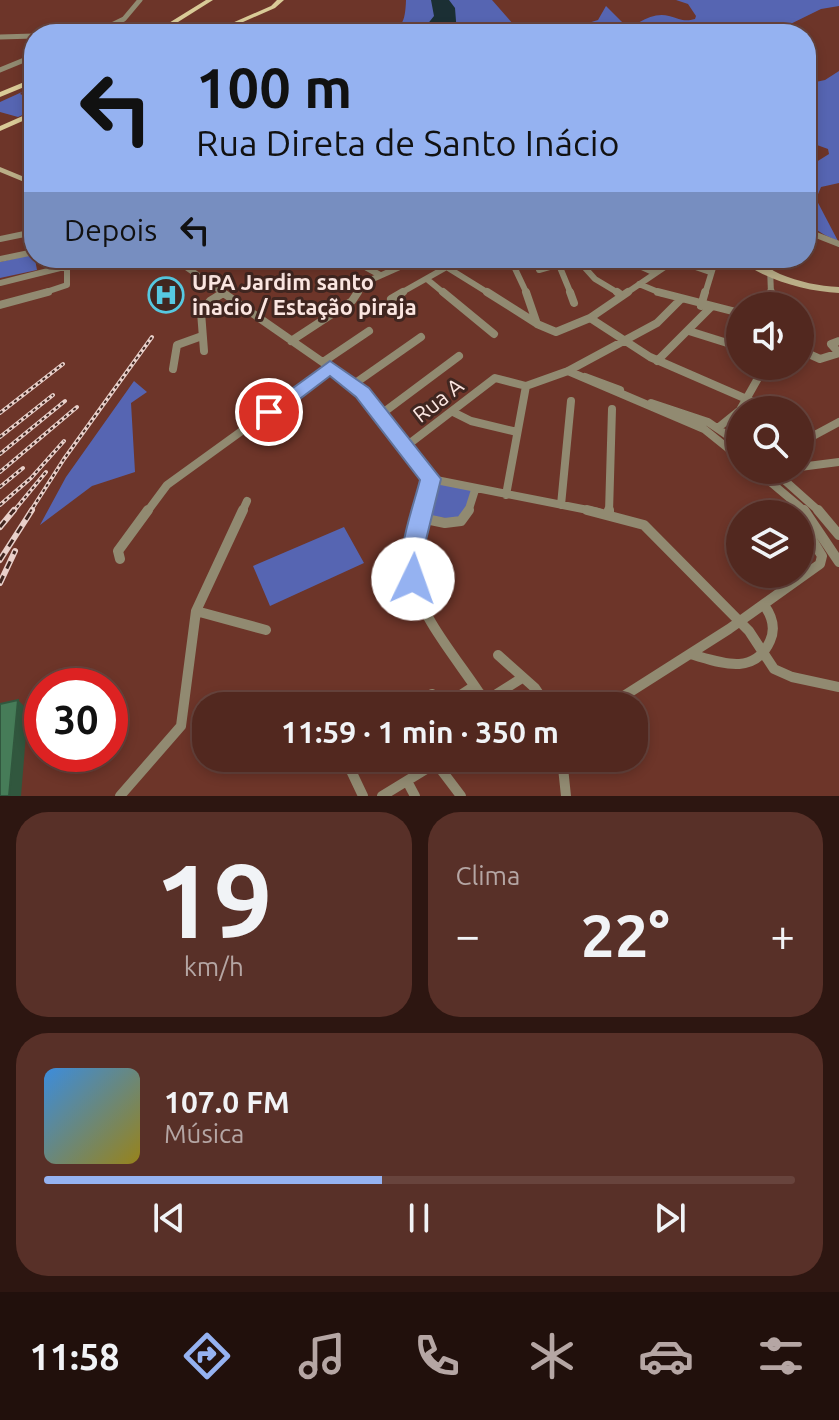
<!DOCTYPE html>
<html lang="pt">
<meta charset="utf-8">
<style>
:root{--surface:#52281f;--page:#583028;--text:#f1f3f6;--muted:#b5a6a4;--line:#68443d;--accent:#95b2f1}
body{margin:0;font-family:Ubuntu,sans-serif;background:var(--page);color:var(--text);height:100vh;display:flex;flex-direction:column;font-size:30px;white-space:nowrap}
*{box-sizing:border-box;margin:0}
p{font-size:26px;color:var(--muted)}
.icon{flex:none;width:44px;height:44px;fill:none;stroke:currentColor;stroke-width:2;stroke-linecap:round;stroke-linejoin:round}
.map{position:relative;height:796px;overflow:hidden}
.drawer{display:flex;flex-direction:column;gap:16px;padding:16px;background:#2d1611;flex:1}
.drawer>*{flex:none}
.hud{position:absolute;left:24px;top:24px;width:792px;height:244px;border-radius:32px;box-shadow:0 4px 12px #0003,0 0 0 2px var(--line);background:#95b2f1;color:#111;overflow:hidden}
.fabs{position:absolute;left:726px;top:292px;display:grid;gap:16px}
.fabs a{display:grid;place-items:center;width:88px;height:88px;border-radius:50%;background:var(--surface);box-shadow:0 4px 12px #0003,0 0 0 2px var(--line);font-size:40px}
.speed{position:absolute;left:24px;top:668px;display:flex;gap:16px;font-size:40px;font-weight:700;text-align:center}
.speed>*{display:grid;place-content:center;width:104px;height:104px;border-radius:50%;background:var(--surface);box-shadow:0 4px 12px #0003,0 0 0 2px var(--line);line-height:1}
.speed .limit{border:12px solid #d22;background:#fff;color:#111}
.pin{position:absolute;display:grid;place-items:center;width:68px;height:68px;color:#fff;margin:-34px;border:4px solid #fff;border-radius:50%;box-shadow:0 2px 8px #0007}
.me{position:absolute;width:88px;margin:-44px;rotate:3deg;stroke-linejoin:round;filter:drop-shadow(0 0 6px #0008)}
.turn{display:flex;align-items:center;gap:28px;height:168px;padding:0 40px;font-size:36px}
.turn .icon{width:104px;height:104px;stroke-width:2.5}
.turn b{display:block;font-size:56px;line-height:68px}
.then{display:flex;align-items:center;height:76px;padding:0 40px;background:#0003;gap:16px;font-size:30px}
.big{font-size:60px;font-weight:700;line-height:1.1}
.drawer .tile{flex:1;display:flex;flex-direction:column;justify-content:center;gap:12px;min-width:0;padding:0 28px;border-radius:32px;background:var(--page)}
.drawer .dial{align-items:center;gap:0}
.dial b{font-size:104px;line-height:1}
.song{display:flex;align-items:center;gap:24px}
.cover{width:96px;height:96px;border-radius:12px;background:linear-gradient(135deg,hsl(210 70% 55%),hsl(50 70% 35%))}
.played{height:8px;border-radius:4px;background:linear-gradient(90deg,var(--accent) 45%,var(--line) 45%)}
.keys{display:flex;justify-content:space-around;direction:ltr}
.heat{display:flex;justify-content:space-between;align-items:center;font-size:44px;direction:ltr}
.drawer .tiles{flex:1;display:grid;gap:16px;grid-template-columns:1fr 1fr}
.tile:last-child{grid-column:span 2}
.trip{position:absolute;left:192px;top:692px;width:456px;height:80px;border-radius:32px;background:var(--surface);box-shadow:0 4px 12px #0003,0 0 0 2px var(--line);font-weight:700;line-height:80px;text-align:center}
.tab-bar{display:flex;height:128px;justify-content:space-around;align-items:center;background:#21100c;color:var(--muted)}
.tab-bar .icon{width:56px;height:56px}
.tab-bar .current{color:var(--accent)}
.tab-bar b{font-size:36px;color:var(--text)}
.map>svg:first-child{display:block}
.green{fill:#5665b2}
.water{fill:#1b2f34}
.lines{fill:none;stroke-linecap:round;stroke-linejoin:round}
.minor-far3{stroke:#918a71;stroke-width:5}
.minor-far2{stroke:#918a71;stroke-width:6}
.minor-far1{stroke:#918a71;stroke-width:8}
.minor{stroke:#918a71;stroke-width:10}
.secondary{fill:#baae87;fill-rule:evenodd}
.primary{fill:#d9ca97;fill-rule:evenodd}
.rail-far1-casing{stroke:#e9d0ca;stroke-width:4}
.rail-casing{stroke:#e9d0ca;stroke-width:6}
.rail-far1{stroke:#402620;stroke-width:2;stroke-dasharray:3;stroke-linecap:butt}
.rail{stroke:#402620;stroke-width:3;stroke-dasharray:8;stroke-linecap:butt}
.shaded-wall{fill:#31573e}
.building{fill:#467c58;stroke:#31573e;stroke-width:2}
.route{fill:#95b2f1;stroke:#61749d;stroke-width:2}
.labels{text-anchor:middle;stroke-width:6;stroke-linejoin:round;paint-order:stroke}
.poi-label{font-size:22px;font-weight:bold;fill:#fbe6e1;stroke:#402620;text-anchor:start}
.street-label{font-size:22px;fill:#fbe6e1;stroke:#402620}
</style>
<div class="map">
<svg width="839" height="796" viewBox="0 0 839 796">
<rect width="100%" height="100%" fill="#6d3529"/>
<!-- green -->
<path class="green" d="M406,0H492L521,33L383,34L365,30L367,27C396,28 405,35 406,0Z
M676,0H839V6L821,9L770,34H620C634,26 651,11 669,16C680,19 684,22 695,19L696,16L688,4Z
M606,6L624,24C610,38 582,34 564,34L565,30L598,20Z
M839,71V183L821,187L816,199L838,241C798,225 802,210 810,171L813,164L829,154L828,149L806,141V84L825,80Z
M22,92L20,94L34,100V110L18,117L0,112V102Z
M34,254L37,270L0,278V262Z
M134,381L147,392L131,403L135,472L92,486L40,525L66,477Z
M433,477L474,485L467,509L459,519L420,516Z
M344,527L364,563L270,606L253,566Z"/>
<!-- water -->
<path class="water" d="M431,0H449L455,8L457,34H438L426,26L434,16Z"/>
<g class="lines">
<!-- minor-far3 -->
<path class="minor-far3" d="M77,34L95,33
M93,34L124,19L140,0
M304,34L307,32
M0,37L34,36
M0,70L34,56"/>
<!-- minor-far2 -->
<path class="minor-far2" d="M806,231L839,244
M0,239L34,232
M173,258L225,294
M365,258L358,263L380,275
M432,258L490,294
M510,258L527,294
M576,258L595,279L620,294
M0,259L34,252
M675,260L710,272
M635,264L655,273
M559,265L571,294
M770,267L771,294
M539,270L577,259
M428,280L445,294
M0,283L68,266
M639,284L663,294
M40,294L67,285V258
M357,294L366,282L420,258
M399,294L445,268
M625,294L678,258
M705,294L716,258"/>
<!-- minor-far1 -->
<path class="minor-far1" d="M222,292L354,384L431,479L598,512
M443,292L494,334
M487,292L536,323
M526,292L537,324L556,332L590,318L628,292
M570,292L574,303
M617,292L621,295
M658,292L740,313
M771,292L773,306
M391,299L403,292
M0,305L48,292
M701,306L705,292
M590,318L650,357L772,410
M689,331L740,347
M291,341L352,301L358,292
M839,341L831,344L839,353
M800,350L820,359L839,353
M204,351L201,312L210,301L223,293
M657,361L711,307
M323,362L369,331
M173,369L177,345L202,336
M568,371L704,429L740,458
M585,377L620,390
M354,384L421,337
M651,403L708,422L740,444
M740,410L765,366
M453,412L471,421L517,432
M380,415L459,356
M719,427L740,410
M800,443L839,422
M405,447L495,378L526,386L568,371L657,323L680,300
M800,467L839,462
M756,470L806,512
M773,470L820,512
M506,495L526,386
M561,505L571,401
M147,512L167,485L330,367
M242,512L247,501
M422,512L431,479
M468,512L475,490
M609,512L612,409"/>
<!-- minor -->
<path class="minor" d="M423,510C417,532 409,556 413,579C419,615 460,663 480,694L492,697L522,678
M587,510L644,525L749,631L774,669L792,677L839,687
M804,510L839,562
M818,510L839,535
M609,514V510
M421,518L445,523L461,521L469,510
M120,559L118,551L148,510
M196,611L266,630
M690,654C719,662 754,677 770,641C776,628 772,616 764,605
M498,655L535,688L547,706
M432,694L440,706
M444,706L473,687
M608,706L729,629L820,564L822,556L808,533
M345,758L363,796
M442,758L436,763L461,796
M562,758L566,796
M407,781L415,796
M120,796L181,726L196,611L243,510
M382,796L436,763"/>
<!-- secondary -->
<path class="secondary" d="M0,167L34,181V186L0,172Z
M737,258C753,258 766,268 780,274C799,282 819,286 839,287V293C805,291 764,280 737,258Z"/>
<!-- primary -->
<path class="primary" d="M206,0H213L159,34H151Z
M277,0H284L275,8L216,34H207L271,6Z
M34,78V83L0,97V92Z
M34,111V116L0,131V126Z"/>
<defs>
<path id="rail-far1" d="M0,413L63,364
M0,437L53,395
M0,454L65,401
M0,472L77,407
M0,487L23,468
M0,505L31,478L64,441
M13,512L46,472
M30,512L64,459L152,337"/>
<path id="rail" d="M0,527L14,510
M0,560L32,510
M0,583L15,551"/>
</defs>
<!-- rail-far1 casing -->
<use href="#rail-far1" class="rail-far1-casing"/>
<!-- rail casing -->
<use href="#rail" class="rail-casing"/>
<!-- rail-far1 -->
<use href="#rail-far1" class="rail-far1"/>
<!-- rail -->
<use href="#rail" class="rail"/>
</g>
<!-- shaded-wall -->
<path class="shaded-wall" d="M18,700L28,710L21,796H9Z"/>
<!-- building -->
<path class="building" d="M18,700L9,796H0V704Z"/>
<!-- route -->
<path class="route" d="M330,361L369,388L441,479L425,544L424,579L421,586L413,589L405,586C393,559 413,508 420,480L356,397L330,376L276,417L269,419L260,412Z"/>
<!-- icons -->
<defs>
<symbol id="hospital-ring" viewBox="-11 -11 22 22"><circle r="9.5" fill="#402620" stroke="#56c9e1" stroke-width="1.5"/><path d="M-5-5h3v3.5h4V-5h3V5h-3V1.5h-4V5h-3Z" fill="#56c9e1"/></symbol>
</defs>
<g fill-rule="evenodd">
<use href="#hospital-ring" x="146" y="275" width="40" height="40"/>
</g>
<g class="labels">
<!-- poi labels -->
<g class="poi-label">
<text x="192" y="290">UPA Jardim santo<tspan x="192" dy="25">inacio / Estação piraja</tspan></text>
</g>
<!-- street labels -->
<g class="street-label">
<text transform="translate(438 400) rotate(-38)" y="8">Rua A</text>
</g>
</g>
</svg>
<div class="fabs">
<a><svg class="icon" aria-label="sound" viewBox="0 0 24 24"><path d="M4 9h4l5-4v14l-5-4H4zM17 9q2 3 0 6"/></svg></a>
<a><svg class="icon" aria-label="search" viewBox="0 0 24 24"><circle cx="10" cy="10" r="6"/><path d="M15 15l6 6"/></svg></a>
<a><svg class="icon" aria-label="layers" viewBox="0 0 24 24"><path d="M12 4l9 5-9 5-9-5zM3 14l9 5 9-5"/></svg></a>
</div>
<div class="speed"><div class="limit">30</div></div>
<div class="pin" style="left:269px;top:412px;background:#d93025"><svg class="icon" aria-label="arrive" viewBox="0 0 24 24"><path d="M6 21V4h12l-3 4 3 4H6"/></svg></div>
<svg class="me" style="left:413px;top:579px" viewBox="-20 -20 40 40"><circle r="19" fill="#fff"/><path d="M0-13L10 11 0 6-10 11z" fill="#95b2f1"/></svg>
<div class="trip">11:59 · 1 min · 350 m</div>
<div class="hud">
<div class="turn"><svg class="icon" aria-label="left" viewBox="0 0 24 24"><path d="M17 20v-9H6M10 6l-5 5 5 5"/></svg><div><b>100 m</b>Rua Direta de Santo Inácio</div></div>
<div class="then">Depois<svg class="icon" aria-label="left" viewBox="0 0 24 24"><path d="M17 20v-9H6M10 6l-5 5 5 5"/></svg></div>
</div>
</div>
<section class="drawer">
<div class="tiles">
<div class="tile dial"><b>19</b><p>km/h</p></div>
<div class="tile"><p>Clima</p>
<div class="heat"><a>−</a><b class="big">22°</b><a>+</a></div>
</div>
<div class="tile">
<div class="song"><i class="cover"></i><div><b>107.0 FM</b><p>Música</p></div></div>
<div class="played"></div>
<div class="keys"><svg class="icon" aria-label="previous" viewBox="0 0 24 24"><path d="M18 5L8 12l10 7zM5 5v14"/></svg><svg class="icon" aria-label="pause" viewBox="0 0 24 24"><path d="M8 5v14M16 5v14"/></svg><svg class="icon" aria-label="next" viewBox="0 0 24 24"><path d="M6 5l10 7-10 7zM19 5v14"/></svg></div>
</div>
</div>
</section>
<nav class="tab-bar">
<b>11:58</b>
<svg class="icon current" aria-label="directions" viewBox="0 0 24 24"><path d="M12 3l9 9-9 9-9-9zM9 14v-3h6M13 9l2 2-2 2"/></svg>
<svg class="icon" aria-label="music" viewBox="0 0 24 24"><path d="M9 18V5l10-2v13"/><circle cx="6" cy="18" r="3"/><circle cx="16" cy="16" r="3"/></svg>
<svg class="icon" aria-label="phone" viewBox="0 0 24 24"><path d="M5 4h4l2 5-3 2q2 4 5 5l2-3 5 2v4C11 20 4 13 5 4z"/></svg>
<svg class="icon" aria-label="climate" viewBox="0 0 24 24"><path d="M12 3v18M4 7l16 10M4 17L20 7"/></svg>
<svg class="icon" aria-label="car" viewBox="0 0 24 24"><path d="M5 17H2v-5l4-1 3-4h7l3 4 3 1v5h-3M9 17h6M6 11h13"/><circle cx="7" cy="17" r="2"/><circle cx="17" cy="17" r="2"/></svg>
<svg class="icon" aria-label="filters" viewBox="0 0 24 24"><path d="M4 7h16M4 17h16"/><circle cx="9" cy="7" r="2"/><circle cx="15" cy="17" r="2"/></svg>
</nav>
